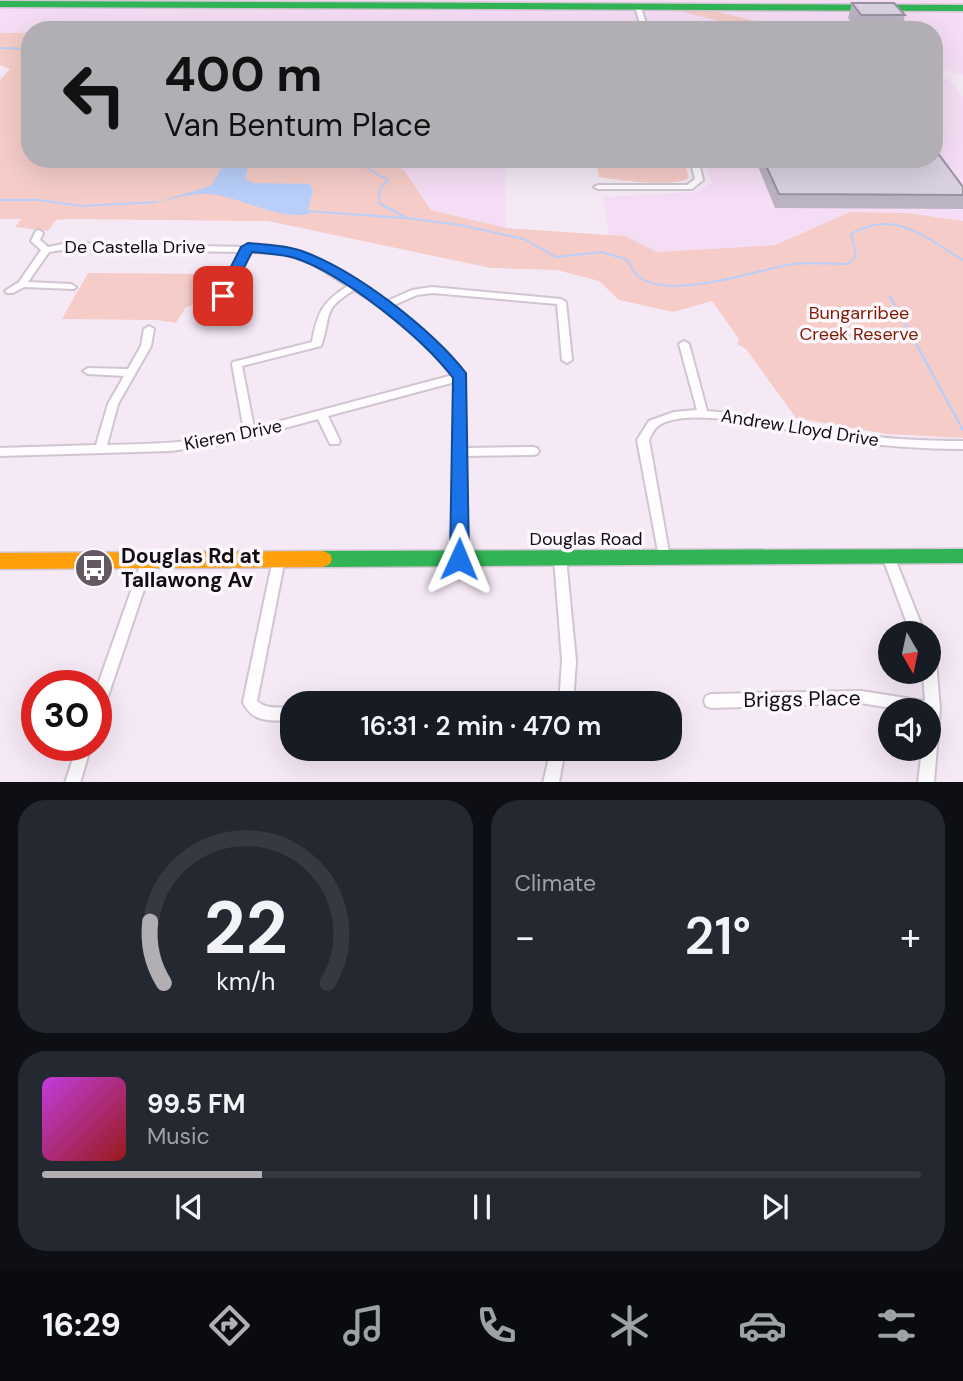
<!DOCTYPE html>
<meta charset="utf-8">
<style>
:root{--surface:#171b24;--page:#242831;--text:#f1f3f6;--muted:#9ea1a6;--line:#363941;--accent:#b1aeb4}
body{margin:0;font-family:"DM Sans",sans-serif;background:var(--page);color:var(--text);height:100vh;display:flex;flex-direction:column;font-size:26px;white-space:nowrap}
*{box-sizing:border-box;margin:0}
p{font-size:23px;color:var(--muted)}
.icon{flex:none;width:38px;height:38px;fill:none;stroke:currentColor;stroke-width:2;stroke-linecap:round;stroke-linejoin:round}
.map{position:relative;height:782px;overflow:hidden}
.side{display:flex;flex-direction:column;gap:18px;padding:18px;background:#0d0f14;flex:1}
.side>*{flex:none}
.guide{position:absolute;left:21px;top:21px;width:922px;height:147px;border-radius:28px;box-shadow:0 7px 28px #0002;background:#b1aeb4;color:#111;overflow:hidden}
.needle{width:46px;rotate:171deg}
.controls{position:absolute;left:878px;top:621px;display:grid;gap:14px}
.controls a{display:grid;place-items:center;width:63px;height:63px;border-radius:50%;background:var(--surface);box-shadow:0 7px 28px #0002;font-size:35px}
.speed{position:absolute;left:21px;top:670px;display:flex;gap:14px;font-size:35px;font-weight:700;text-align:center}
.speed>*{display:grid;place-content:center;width:91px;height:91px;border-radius:50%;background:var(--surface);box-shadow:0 7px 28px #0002;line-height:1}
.speed .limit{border:10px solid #d22;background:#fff;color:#111}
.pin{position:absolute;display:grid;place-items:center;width:60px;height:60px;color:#fff;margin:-30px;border-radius:14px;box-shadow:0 4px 10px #0006}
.me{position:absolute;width:77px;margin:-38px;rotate:1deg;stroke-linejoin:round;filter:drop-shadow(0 0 5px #0008)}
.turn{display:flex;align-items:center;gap:24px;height:147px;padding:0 28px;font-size:32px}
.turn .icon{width:91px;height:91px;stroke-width:2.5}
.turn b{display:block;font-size:49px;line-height:60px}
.big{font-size:52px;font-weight:600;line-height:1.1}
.side .widget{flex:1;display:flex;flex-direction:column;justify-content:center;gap:10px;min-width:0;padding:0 24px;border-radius:28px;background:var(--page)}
.side .dial{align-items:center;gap:0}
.dial svg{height:182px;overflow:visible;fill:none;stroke:var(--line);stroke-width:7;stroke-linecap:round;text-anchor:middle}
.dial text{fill:var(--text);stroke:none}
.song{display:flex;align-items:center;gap:21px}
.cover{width:84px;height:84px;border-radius:10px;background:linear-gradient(135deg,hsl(290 70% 55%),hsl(0 70% 35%))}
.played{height:7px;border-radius:4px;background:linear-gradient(90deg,var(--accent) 25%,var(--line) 25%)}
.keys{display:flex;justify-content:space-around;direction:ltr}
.heat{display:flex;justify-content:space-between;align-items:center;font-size:38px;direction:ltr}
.side .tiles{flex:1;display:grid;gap:18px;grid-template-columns:1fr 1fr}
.widget:last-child{grid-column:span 2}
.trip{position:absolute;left:280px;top:691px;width:402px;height:70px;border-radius:28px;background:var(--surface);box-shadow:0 7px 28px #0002;font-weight:600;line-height:70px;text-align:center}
.dock{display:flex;height:112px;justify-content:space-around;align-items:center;background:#090b0e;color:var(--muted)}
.dock .icon{width:49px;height:49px}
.dock .current{color:var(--accent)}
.dock b{font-size:32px;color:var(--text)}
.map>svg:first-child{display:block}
.built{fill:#f5def5}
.green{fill:#f5ccc8}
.water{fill:#b9cff9}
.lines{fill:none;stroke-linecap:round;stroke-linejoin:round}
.stream-far1{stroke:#b9cff9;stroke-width:2}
.stream{stroke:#b9cff9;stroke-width:2.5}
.street-casing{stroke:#d0c5d0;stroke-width:4}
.fast-casing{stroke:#d0c5d0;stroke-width:3}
.slow-casing{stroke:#d0c5d0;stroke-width:3}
.street{fill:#fefcfe;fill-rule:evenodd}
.fast{fill:#30b455;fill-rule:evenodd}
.slow{fill:#ff9f0a;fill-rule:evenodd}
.wall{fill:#bbb3c2}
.building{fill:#d9d0e2;stroke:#98929e;stroke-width:2}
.route{fill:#1a73e8;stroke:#114b97;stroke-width:2}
.labels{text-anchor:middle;stroke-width:7;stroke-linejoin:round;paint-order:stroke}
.street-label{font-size:18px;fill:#140c14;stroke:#fdf8fd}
.park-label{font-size:18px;fill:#7d1a00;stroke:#fdf8fd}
.near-poi-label{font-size:21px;font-weight:bold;fill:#140c14;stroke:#fdf8fd;text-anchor:start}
.near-street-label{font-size:21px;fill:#140c14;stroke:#fdf8fd}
</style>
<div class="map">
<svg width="963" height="783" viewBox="0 0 963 783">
<rect width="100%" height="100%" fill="#f6e9f6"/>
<!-- built -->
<path class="built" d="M0,0H963V75L935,68L934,30H791L710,10H679L755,30H30V33H0Z
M935,78L948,79L963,97V221L908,213L850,212L775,245L657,252L625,236H609L603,197L698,192L711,183L705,159H934Z
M377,159H505L506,228L431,210L404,170Z"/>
<!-- green -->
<path class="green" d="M676,10H711L791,30H755Z
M0,33H30V159H377L404,170L431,210L506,228L625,236L657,252L775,245L850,212L908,213L963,221V438L887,434L796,418L746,349L737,344L739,339L712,301L673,312L619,300L599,281L557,270L491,268L268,221L71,219L56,220L48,231L15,227L21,219H0V80L10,69L0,65Z
M596,159H683L689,178C672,188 619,180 599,177Z
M88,273L219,274H227L209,289L200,303L186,307L176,323L157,320L62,319Z"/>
<!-- water -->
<path class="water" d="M227,159H250L245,179L253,183L310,184L313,190L308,210L310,214C275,220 245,198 210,194C194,192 173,199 157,202L211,186Z"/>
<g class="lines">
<!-- stream-far1 -->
<path class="stream-far1" d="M0,48L30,49
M333,159L365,167L388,180L380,189L379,203L407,218L460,225L524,239L556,257L602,252L628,260C641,313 757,269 793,264C811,262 830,264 848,264L856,256L851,234C895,208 925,238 963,260
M0,200H40L81,206L157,202
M306,211L404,218"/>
<!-- stream -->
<path class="stream" d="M890,296L963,430"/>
<defs>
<path id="street" d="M638,5L641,7L648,30H642L635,7Z
M892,12H896L910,30H904L891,13Z
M690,159H698L703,180L692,189H598L594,187L598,185H687L695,179Z
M39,230L43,233L40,240L48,247L68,243L244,247L248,244L252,247H283L319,260L387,301L412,290L432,287L561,299L566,302L572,360L567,363L562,360L557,304L432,293L417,295L392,306L446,351L465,377V448L533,447L537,448L539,451L537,454L533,455L465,456V559L463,563L459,564L455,563L453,559L455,382L328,416L340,441L338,444H330L318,419L255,436L250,439L247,438L225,444L170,451L0,456V448L96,445L108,404L124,376L88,374L83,371L88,368L128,369L141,346L144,329L149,326L154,329L151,346L118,404L107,445C153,444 199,443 244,431L232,364L233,362L312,342C317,313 323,301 348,286L313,264L282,253L250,252L228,296L223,299L218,296L241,252L68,249L49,252L28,282L71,284L76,287L74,289L24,287L13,293H7L5,291L19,282L41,250L31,241L36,231ZM354,290C391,312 427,340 453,375L254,428L242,366L321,346C332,315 321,310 354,290Z
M684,341L689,344L707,411C754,414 799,427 845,433C884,439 924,441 963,441V449C924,449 885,446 846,441C807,436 687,401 657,427C654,429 651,436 649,440L670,558L668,562L664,563L660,562L637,440L649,421L674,412L697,410L679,344Z
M888,551L892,552L894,556L925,634H911L882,556L884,552Z
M560,553L564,554L566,558L576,661L573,704H559L562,661L554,558L556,554Z
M279,554L283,555L285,559L257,701C267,710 280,707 292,707V721C271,720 253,724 243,702L273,559L275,555Z
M148,555L152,556L154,560L103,711L101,716L96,718V690L142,560L144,556Z
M929,655L934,657L936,661L940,709L934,783H918L922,749H929V710H903L861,703L711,708L706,706L704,701L706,696L711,694L861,691L925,701L923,672H929Z
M77,746H91L80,783H65Z
M551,749H565L559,783H543Z"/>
<path id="fast" d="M0,1L963,5V11L0,7Z
M963,549V563L323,567L316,564L314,559L316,554L323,551Z"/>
<path id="slow" d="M323,551L330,554L332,559L330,564L323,567L0,569V553Z"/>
</defs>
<!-- street casing -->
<use href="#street" class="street-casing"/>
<!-- fast casing -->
<use href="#fast" class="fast-casing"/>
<!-- slow casing -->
<use href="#slow" class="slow-casing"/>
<!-- street -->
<use href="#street" class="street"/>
<!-- fast -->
<use href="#fast" class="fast"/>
<!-- slow -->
<use href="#slow" class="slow"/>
</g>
<!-- wall -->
<path class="wall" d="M852,3L905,15L900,30H857L848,18Z
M755,159H934L963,187V209L775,208Z"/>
<!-- building -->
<path class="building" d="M852,3H894L905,15H861Z
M934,148L963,187V195L779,194L763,159H934Z"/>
<!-- route -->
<path class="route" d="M248,243C265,245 285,245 302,251C357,271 430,328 466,373L469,559L466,564H452L450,559L453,378C422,337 343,274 295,258C282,254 266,254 252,252L228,299H218L216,296L241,247Z"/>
<!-- icons -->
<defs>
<symbol id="bus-disc" viewBox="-11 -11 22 22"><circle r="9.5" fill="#635963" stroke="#fdf8fd"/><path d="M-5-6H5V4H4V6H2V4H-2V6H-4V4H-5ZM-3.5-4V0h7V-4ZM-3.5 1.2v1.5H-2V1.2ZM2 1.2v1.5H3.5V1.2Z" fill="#fff"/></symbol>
</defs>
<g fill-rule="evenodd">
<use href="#bus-disc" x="72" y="546" width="44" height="44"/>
</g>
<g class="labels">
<!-- street labels -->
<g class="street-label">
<text x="135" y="253">De Castella Drive</text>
<text transform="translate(800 428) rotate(9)" y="6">Andrew Lloyd Drive</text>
<text transform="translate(233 435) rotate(-11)" y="6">Kieren Drive</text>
<text x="586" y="545">Douglas Road</text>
</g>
<!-- park labels -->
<g class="park-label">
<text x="859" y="319">Bungarribee<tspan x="859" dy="21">Creek Reserve</tspan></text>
</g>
<!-- near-poi labels -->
<g class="near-poi-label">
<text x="121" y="563">Douglas Rd at<tspan x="121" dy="24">Tallawong Av</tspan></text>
</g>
<!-- near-street labels -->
<g class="near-street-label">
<text transform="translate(802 699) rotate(-1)" y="7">Briggs Place</text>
</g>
</g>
</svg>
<div class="controls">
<a><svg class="needle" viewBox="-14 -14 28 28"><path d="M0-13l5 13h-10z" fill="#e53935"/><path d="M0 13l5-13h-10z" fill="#9ea1a6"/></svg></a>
<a><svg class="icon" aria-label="sound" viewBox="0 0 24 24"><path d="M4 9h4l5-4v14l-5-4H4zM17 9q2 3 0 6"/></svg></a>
</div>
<div class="speed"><div class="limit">30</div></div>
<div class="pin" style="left:223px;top:296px;background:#d93025"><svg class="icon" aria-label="arrive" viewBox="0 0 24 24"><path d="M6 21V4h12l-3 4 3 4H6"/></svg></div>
<svg class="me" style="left:459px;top:559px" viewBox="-20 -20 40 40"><path d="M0-17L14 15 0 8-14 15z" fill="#1a73e8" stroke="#fff" stroke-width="4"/></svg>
<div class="trip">16:31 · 2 min · 470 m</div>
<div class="guide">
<div class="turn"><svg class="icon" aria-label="left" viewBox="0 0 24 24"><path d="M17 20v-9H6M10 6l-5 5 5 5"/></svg><div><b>400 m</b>Van Bentum Place</div></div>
</div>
</div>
<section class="side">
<div class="tiles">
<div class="widget dial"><svg viewBox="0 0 100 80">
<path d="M14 69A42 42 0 1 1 86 69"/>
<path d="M14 69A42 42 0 0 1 8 42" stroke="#b1aeb4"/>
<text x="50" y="56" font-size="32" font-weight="700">22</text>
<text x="50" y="72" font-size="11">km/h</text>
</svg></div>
<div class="widget"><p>Climate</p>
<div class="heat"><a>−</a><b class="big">21°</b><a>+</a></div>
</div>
<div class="widget">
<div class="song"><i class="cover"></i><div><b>99.5 FM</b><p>Music</p></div></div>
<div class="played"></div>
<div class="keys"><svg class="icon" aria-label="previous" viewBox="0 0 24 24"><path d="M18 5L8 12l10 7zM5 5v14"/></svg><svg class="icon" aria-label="pause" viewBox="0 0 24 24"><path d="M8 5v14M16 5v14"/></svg><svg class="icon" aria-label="next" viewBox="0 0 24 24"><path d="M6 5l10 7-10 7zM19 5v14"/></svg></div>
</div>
</div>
</section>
<nav class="dock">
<b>16:29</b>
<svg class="icon current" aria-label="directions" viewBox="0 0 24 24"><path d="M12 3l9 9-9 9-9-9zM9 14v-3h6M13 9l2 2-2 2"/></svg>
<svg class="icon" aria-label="music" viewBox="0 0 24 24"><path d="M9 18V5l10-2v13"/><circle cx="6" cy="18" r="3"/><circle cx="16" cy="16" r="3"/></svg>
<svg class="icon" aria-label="phone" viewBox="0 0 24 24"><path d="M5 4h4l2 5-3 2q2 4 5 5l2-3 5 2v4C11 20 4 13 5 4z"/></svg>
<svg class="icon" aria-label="climate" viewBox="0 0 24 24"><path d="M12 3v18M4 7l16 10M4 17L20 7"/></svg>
<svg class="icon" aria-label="car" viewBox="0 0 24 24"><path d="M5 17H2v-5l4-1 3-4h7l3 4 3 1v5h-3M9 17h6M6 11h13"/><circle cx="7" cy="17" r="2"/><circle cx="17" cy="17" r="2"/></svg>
<svg class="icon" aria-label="filters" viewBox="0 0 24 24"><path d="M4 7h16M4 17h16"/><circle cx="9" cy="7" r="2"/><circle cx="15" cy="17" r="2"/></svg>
</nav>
